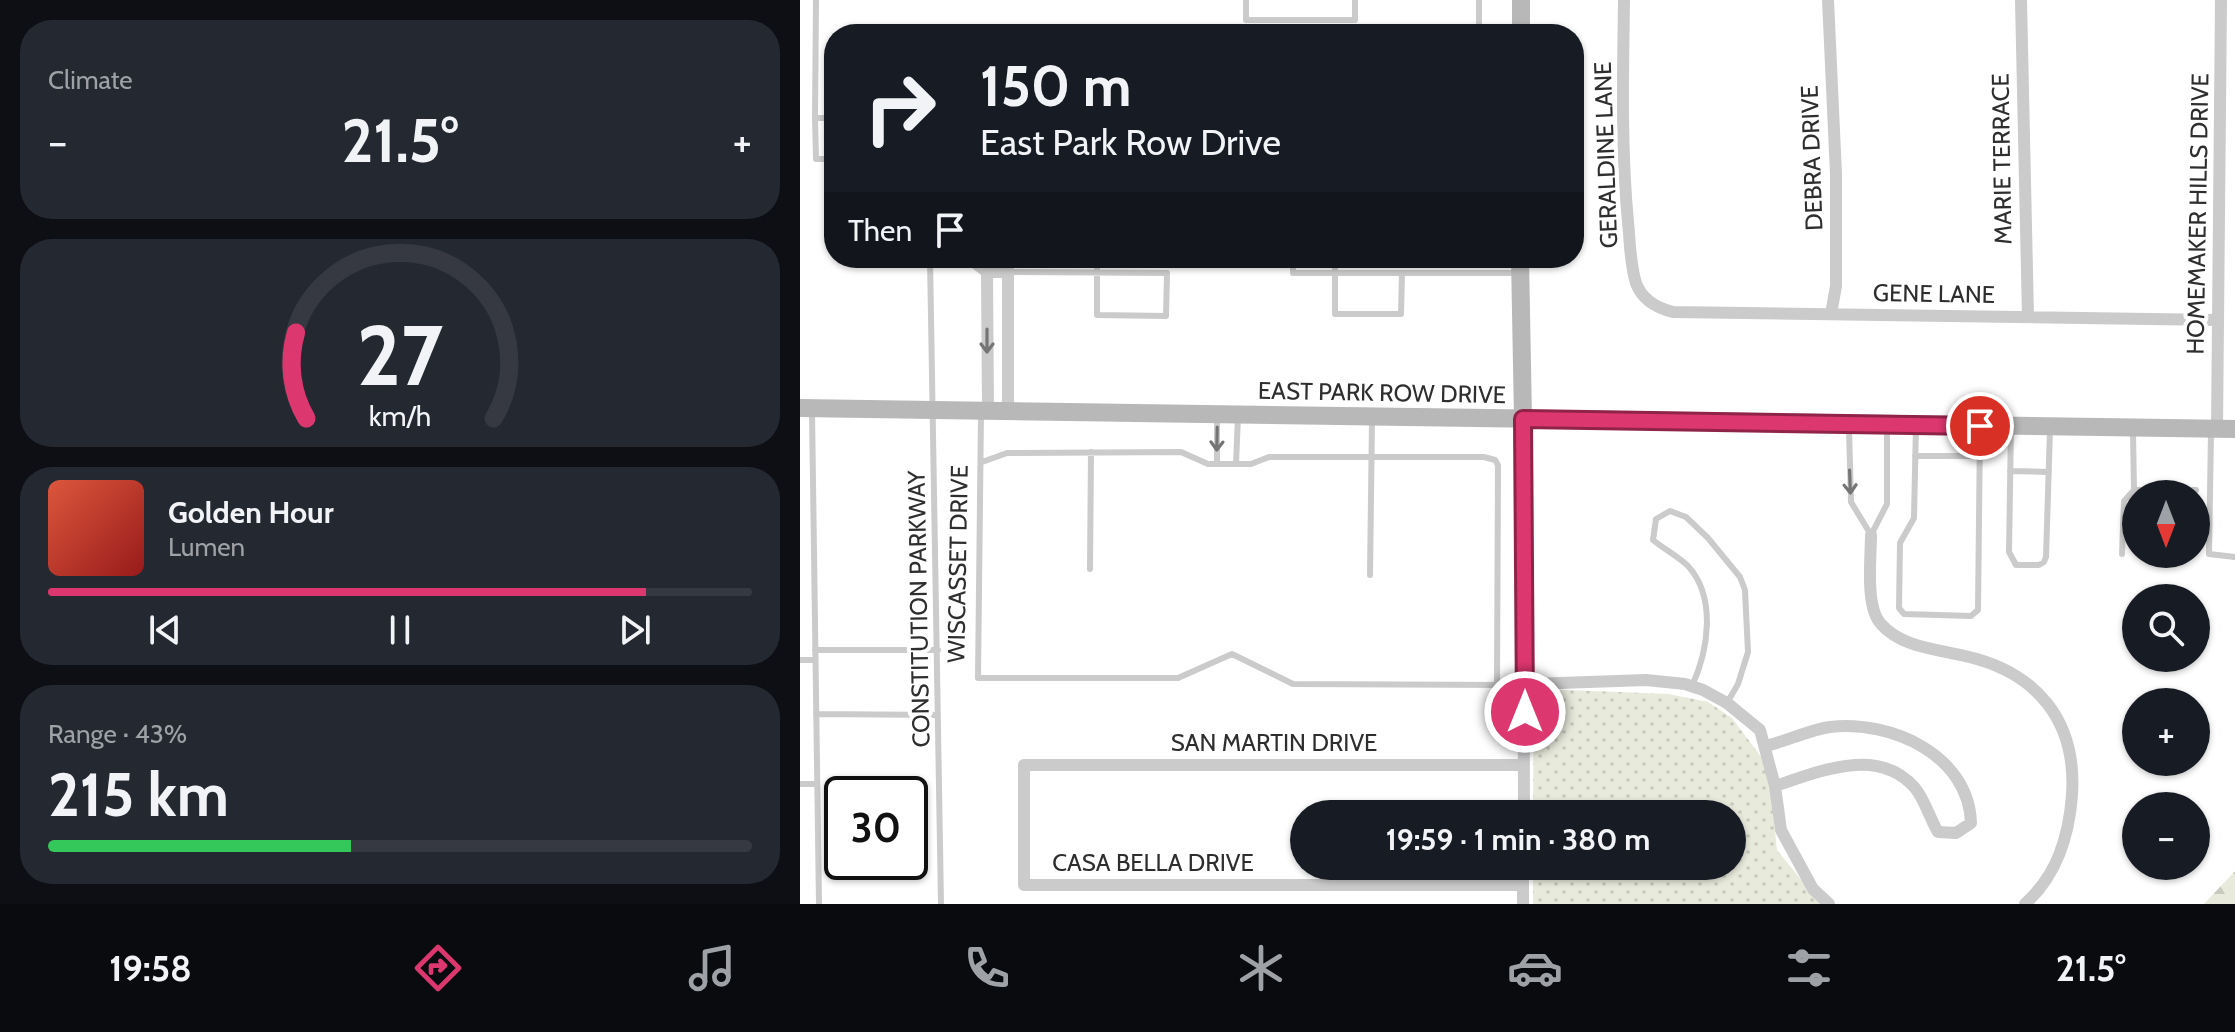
<!DOCTYPE html>
<meta charset="utf-8">
<style>
:root{--surface:#171b24;--page:#242831;--text:#f1f3f6;--muted:#9ea1a6;--line:#363941;--accent:#dd376f}
body{margin:0;font-family:Cabin,sans-serif;background:var(--page);color:var(--text);height:100vh;display:flex;flex-direction:column;font-size:30px;white-space:nowrap}
*{box-sizing:border-box;margin:0}
p{font-size:26px;color:var(--muted)}
.icon{flex:none;width:44px;height:44px;fill:none;stroke:currentColor;stroke-width:2;stroke-linecap:round;stroke-linejoin:round}
.map{position:relative;flex:1;overflow:hidden}
.panel{display:flex;flex-direction:column;gap:20px;padding:20px;background:#0d0f14;width:800px}
.panel>*{flex:none}
.hud{position:absolute;left:24px;top:24px;width:760px;height:244px;border-radius:32px;box-shadow:0 2px 6px #0004;background:#171b24;color:var(--text);overflow:hidden}
.needle{width:52px;rotate:180deg}
.controls{position:absolute;left:1322px;top:480px;display:grid;gap:16px}
.controls a{display:grid;place-items:center;width:88px;height:88px;border-radius:50%;background:var(--surface);box-shadow:0 2px 6px #0004;font-size:40px}
.speed{position:absolute;left:24px;top:776px;display:flex;gap:16px;font-size:40px;font-weight:700;text-align:center}
.speed>*{display:grid;place-content:center;width:104px;height:104px;border-radius:50%;background:var(--surface);box-shadow:0 2px 6px #0004;line-height:1}
.speed .limit{border:4px solid #111;border-radius:12px;background:#fff;color:#111}
.pin{position:absolute;display:grid;place-items:center;width:68px;height:68px;color:#fff;margin:-34px;border:4px solid #fff;border-radius:50%;box-shadow:0 2px 8px #0007}
.me{position:absolute;width:88px;margin:-44px;rotate:0deg;stroke-linejoin:round;filter:drop-shadow(0 0 6px #0008)}
.turn{display:flex;align-items:center;gap:28px;height:168px;padding:0 24px;font-size:36px}
.turn .icon{width:104px;height:104px;stroke-width:2.5}
.turn b{display:block;font-size:56px;line-height:68px}
.then{display:flex;align-items:center;height:76px;padding:0 24px;background:#0003;gap:16px;font-size:30px}
.big{font-size:60px;font-weight:700;line-height:1.1}
.panel .tile{flex:1;display:flex;flex-direction:column;justify-content:center;gap:12px;min-width:0;padding:0 28px;border-radius:32px;background:var(--page)}
.panel .dial{align-items:center;gap:0}
.dial svg{height:208px;overflow:visible;fill:none;stroke:var(--line);stroke-width:7;stroke-linecap:round;text-anchor:middle}
.dial text{fill:var(--text);stroke:none}
.song{display:flex;align-items:center;gap:24px}
.cover{width:96px;height:96px;border-radius:12px;background:linear-gradient(135deg,hsl(10 70% 55%),hsl(0 70% 35%))}
.played{height:8px;border-radius:4px;background:linear-gradient(90deg,var(--accent) 85%,var(--line) 85%)}
.keys{display:flex;justify-content:space-around;direction:ltr}
.heat{display:flex;justify-content:space-between;align-items:center;font-size:44px;direction:ltr}
.charge{height:12px;border-radius:6px;background:linear-gradient(90deg,#34c759 43%,var(--line) 0)}
.trip{position:absolute;left:490px;top:800px;width:456px;height:80px;border-radius:40px;background:var(--surface);box-shadow:0 2px 6px #0004;font-weight:700;line-height:80px;text-align:center}
.menu{display:flex;height:128px;justify-content:space-around;align-items:center;background:#090b0e;color:var(--muted)}
.menu .icon{width:56px;height:56px}
.menu .current{color:var(--accent)}
.menu b{font-size:36px;color:var(--text)}
main{display:flex;flex:1;min-height:0}
.map>svg:first-child{display:block}
.grass{fill:url(#grass-dots)}
.forest{fill:url(#forest-firs)}
.lines{fill:none;stroke-linecap:round;stroke-linejoin:round}
.lane{stroke:#cbcbcb;stroke-width:6}
.street{stroke:#cbcbcb;stroke-width:12}
.secondary{stroke:#b8b8b8;stroke-width:18}
.oneway{stroke:#757575}
.route-casing{stroke:#902448;stroke-width:20}
.route{stroke:#dd376f;stroke-width:14}
.labels{text-anchor:middle;stroke-width:8;stroke-linejoin:round;paint-order:stroke}
.street-label{font-size:24px;fill:#2e2e2e;stroke:#fff}
</style>
<main>
<section class="panel">
<div class="tile"><p>Climate</p>
<div class="heat"><a>−</a><b class="big">21.5°</b><a>+</a></div>
</div>
<div class="tile dial"><svg viewBox="0 0 100 80">
<path d="M14 69A42 42 0 1 1 86 69"/>
<path d="M14 69A42 42 0 0 1 10 36" stroke="#dd376f"/>
<text x="50" y="56" font-size="32" font-weight="700">27</text>
<text x="50" y="72" font-size="11">km/h</text>
</svg></div>
<div class="tile">
<div class="song"><i class="cover"></i><div><b>Golden Hour</b><p>Lumen</p></div></div>
<div class="played"></div>
<div class="keys"><svg class="icon" aria-label="previous" viewBox="0 0 24 24"><path d="M18 5L8 12l10 7zM5 5v14"/></svg><svg class="icon" aria-label="pause" viewBox="0 0 24 24"><path d="M8 5v14M16 5v14"/></svg><svg class="icon" aria-label="next" viewBox="0 0 24 24"><path d="M6 5l10 7-10 7zM19 5v14"/></svg></div>
</div>
<div class="tile"><p>Range · 43%</p><b class="big">215 km</b><div class="charge"></div></div>
</section>
<div class="map">
<svg width="1435" height="904" viewBox="0 0 1435 904">
<defs>
<pattern id="grass-dots" width="8" height="8" patternUnits="userSpaceOnUse" patternTransform="scale(2)"><rect width="8" height="8" fill="#e8ebdc"/><path d="M2 2h.1M6 6h.1" fill="none" stroke="#c7cabd" stroke-width="1.8" stroke-linecap="round"/></pattern>
<pattern id="forest-firs" width="22" height="20" patternUnits="userSpaceOnUse" patternTransform="scale(2)"><rect width="22" height="20" fill="#e8ebdc"/><path d="M5 1l3.5 6h-7zM16 11l3.5 6h-7z" fill="#c7cabd"/></pattern>
</defs>
<rect width="100%" height="100%" fill="#fff"/>
<!-- grass -->
<path class="grass" d="M767,690L869,694L908,702L932,718L968,766L977,850L1021,904H733V866H932V814H733L734,692Z"/>
<!-- forest -->
<path class="forest" d="M1435,871V904H1404Z"/>
<g class="lines">
<!-- lane -->
<path class="lane" d="M16,0L15,118H34
M446,0V20H555V0
M679,34V0
M15,118L16,159H34
M130,258L141,904
M493,258V273H716
M535,258V314H601L602,273
M208,272L367,273L366,316L297,315V258
M12,411L19,904
M181,413L178,678H378L432,654L493,684L705,685
M1116,425L1114,518L1100,543L1099,608L1104,614L1171,616L1178,610L1180,430
M1211,427L1209,552L1216,565H1239L1244,562L1246,557L1250,430
M1049,428L1051,502L1071,535
M1411,433L1409,554L1435,557
M1115,456H1180
M182,462L207,453L381,452L408,464H451L469,457H684L695,460L698,465L697,685
M417,464V418
M436,464L438,416
M1210,471L1249,472
M1334,490H1396
M1071,535L1087,504V426
M1322,554L1324,501L1334,490L1333,432
M290,569L291,452
M570,575L572,420
M15,650H138
M0,660H15
M892,686C908,651 917,598 888,566C879,557 864,549 853,540L856,519L870,511L886,517L908,538L940,577L945,590L948,652L938,684L927,703
M16,714L138,715
M0,784H17"/>
<!-- street -->
<path class="street" d="M824,0C823,74 821,148 828,222C830,242 830,264 836,283C842,300 857,308 873,312L1418,320
M1028,0L1036,174V286L1031,314
M1221,0L1228,317
M174,258V262L187,272H208
M187,272L188,410
M208,409V258
M723,419L724,814
M1417,429L1421,0
M1071,535C1071,558 1065,607 1081,624C1101,647 1136,649 1165,656C1237,672 1277,721 1272,795C1269,837 1257,875 1225,904
M705,685L846,680L885,684L903,690L927,703L960,730L975,786L981,830L1013,889L1029,904
M966,746C987,741 1009,730 1030,727C1091,720 1169,755 1171,823L1156,833L1138,832C1130,819 1125,800 1115,788C1078,745 1018,772 975,786
M723,885H224V765H724
M723,904V866"/>
<!-- secondary -->
<path class="secondary" d="M721,34V0
M720,258L723,419
M0,408L1435,429"/>
</g>
<!-- one-way arrows -->
<defs><path id="oneway-shaft" d="M-6 0H5M1.5-3L5.5 0L1.5 3" fill="none" stroke-width="1.6" stroke-linecap="round" stroke-linejoin="round" transform="scale(2)"/></defs>
<g class="oneway">
<use href="#oneway-shaft" transform="translate(187 341) rotate(90)"/>
<use href="#oneway-shaft" transform="translate(417 439) rotate(91)"/>
<use href="#oneway-shaft" transform="translate(1050 482) rotate(88)"/>
</g>
<g class="lines">
<defs>
<path id="route" d="M725,712L723,419L1180,426"/>
</defs>
<!-- route casing -->
<use href="#route" class="route-casing"/>
<!-- route -->
<use href="#route" class="route"/>
</g>
<g class="labels">
<!-- street labels -->
<g class="street-label">
<text transform="translate(806 155) rotate(-92)" y="8">GERALDINE LANE</text>
<text transform="translate(1012 158) rotate(-92)" y="8">DEBRA DRIVE</text>
<text transform="translate(1202 159) rotate(-91)" y="8">MARIE TERRACE</text>
<text transform="translate(1398 214) rotate(-89)" y="8">HOMEMAKER HILLS DRIVE</text>
<text transform="translate(1134 294) rotate(1)" y="8">GENE LANE</text>
<text transform="translate(582 393) rotate(1)" y="8">EAST PARK ROW DRIVE</text>
<text transform="translate(158 564) rotate(-89)" y="8">WISCASSET DRIVE</text>
<text transform="translate(119 609) rotate(-91)" y="8">CONSTITUTION PARKWAY</text>
<text x="474" y="751">SAN MARTIN DRIVE</text>
<text x="353" y="871">CASA BELLA DRIVE</text>
</g>
</g>
</svg>
<div class="controls">
<a><svg class="needle" viewBox="-14 -14 28 28"><path d="M0-13l5 13h-10z" fill="#e53935"/><path d="M0 13l5-13h-10z" fill="#9ea1a6"/></svg></a>
<a><svg class="icon" aria-label="search" viewBox="0 0 24 24"><circle cx="10" cy="10" r="6"/><path d="M15 15l6 6"/></svg></a>
<a>+</a>
<a>−</a>
</div>
<div class="speed"><div class="limit">30</div></div>
<div class="pin" style="left:1180px;top:426px;background:#d93025"><svg class="icon" aria-label="arrive" viewBox="0 0 24 24"><path d="M6 21V4h12l-3 4 3 4H6"/></svg></div>
<svg class="me" style="left:725px;top:712px" viewBox="-20 -20 40 40"><circle r="17" fill="#dd376f" stroke="#fff" stroke-width="3"/><path d="M0-11L8 9 0 5-8 9z" fill="#fff"/></svg>
<div class="trip">19:59 · 1 min · 380 m</div>
<div class="hud">
<div class="turn"><svg class="icon" aria-label="right" viewBox="0 0 24 24"><path d="M7 20v-9h11M14 6l5 5-5 5"/></svg><div><b>150 m</b>East Park Row Drive</div></div>
<div class="then">Then<svg class="icon" aria-label="arrive" viewBox="0 0 24 24"><path d="M6 21V4h12l-3 4 3 4H6"/></svg></div>
</div>
</div>
</main>
<nav class="menu">
<b>19:58</b>
<svg class="icon current" aria-label="directions" viewBox="0 0 24 24"><path d="M12 3l9 9-9 9-9-9zM9 14v-3h6M13 9l2 2-2 2"/></svg>
<svg class="icon" aria-label="music" viewBox="0 0 24 24"><path d="M9 18V5l10-2v13"/><circle cx="6" cy="18" r="3"/><circle cx="16" cy="16" r="3"/></svg>
<svg class="icon" aria-label="phone" viewBox="0 0 24 24"><path d="M5 4h4l2 5-3 2q2 4 5 5l2-3 5 2v4C11 20 4 13 5 4z"/></svg>
<svg class="icon" aria-label="climate" viewBox="0 0 24 24"><path d="M12 3v18M4 7l16 10M4 17L20 7"/></svg>
<svg class="icon" aria-label="car" viewBox="0 0 24 24"><path d="M5 17H2v-5l4-1 3-4h7l3 4 3 1v5h-3M9 17h6M6 11h13"/><circle cx="7" cy="17" r="2"/><circle cx="17" cy="17" r="2"/></svg>
<svg class="icon" aria-label="filters" viewBox="0 0 24 24"><path d="M4 7h16M4 17h16"/><circle cx="9" cy="7" r="2"/><circle cx="15" cy="17" r="2"/></svg>
<b>21.5°</b>
</nav>
